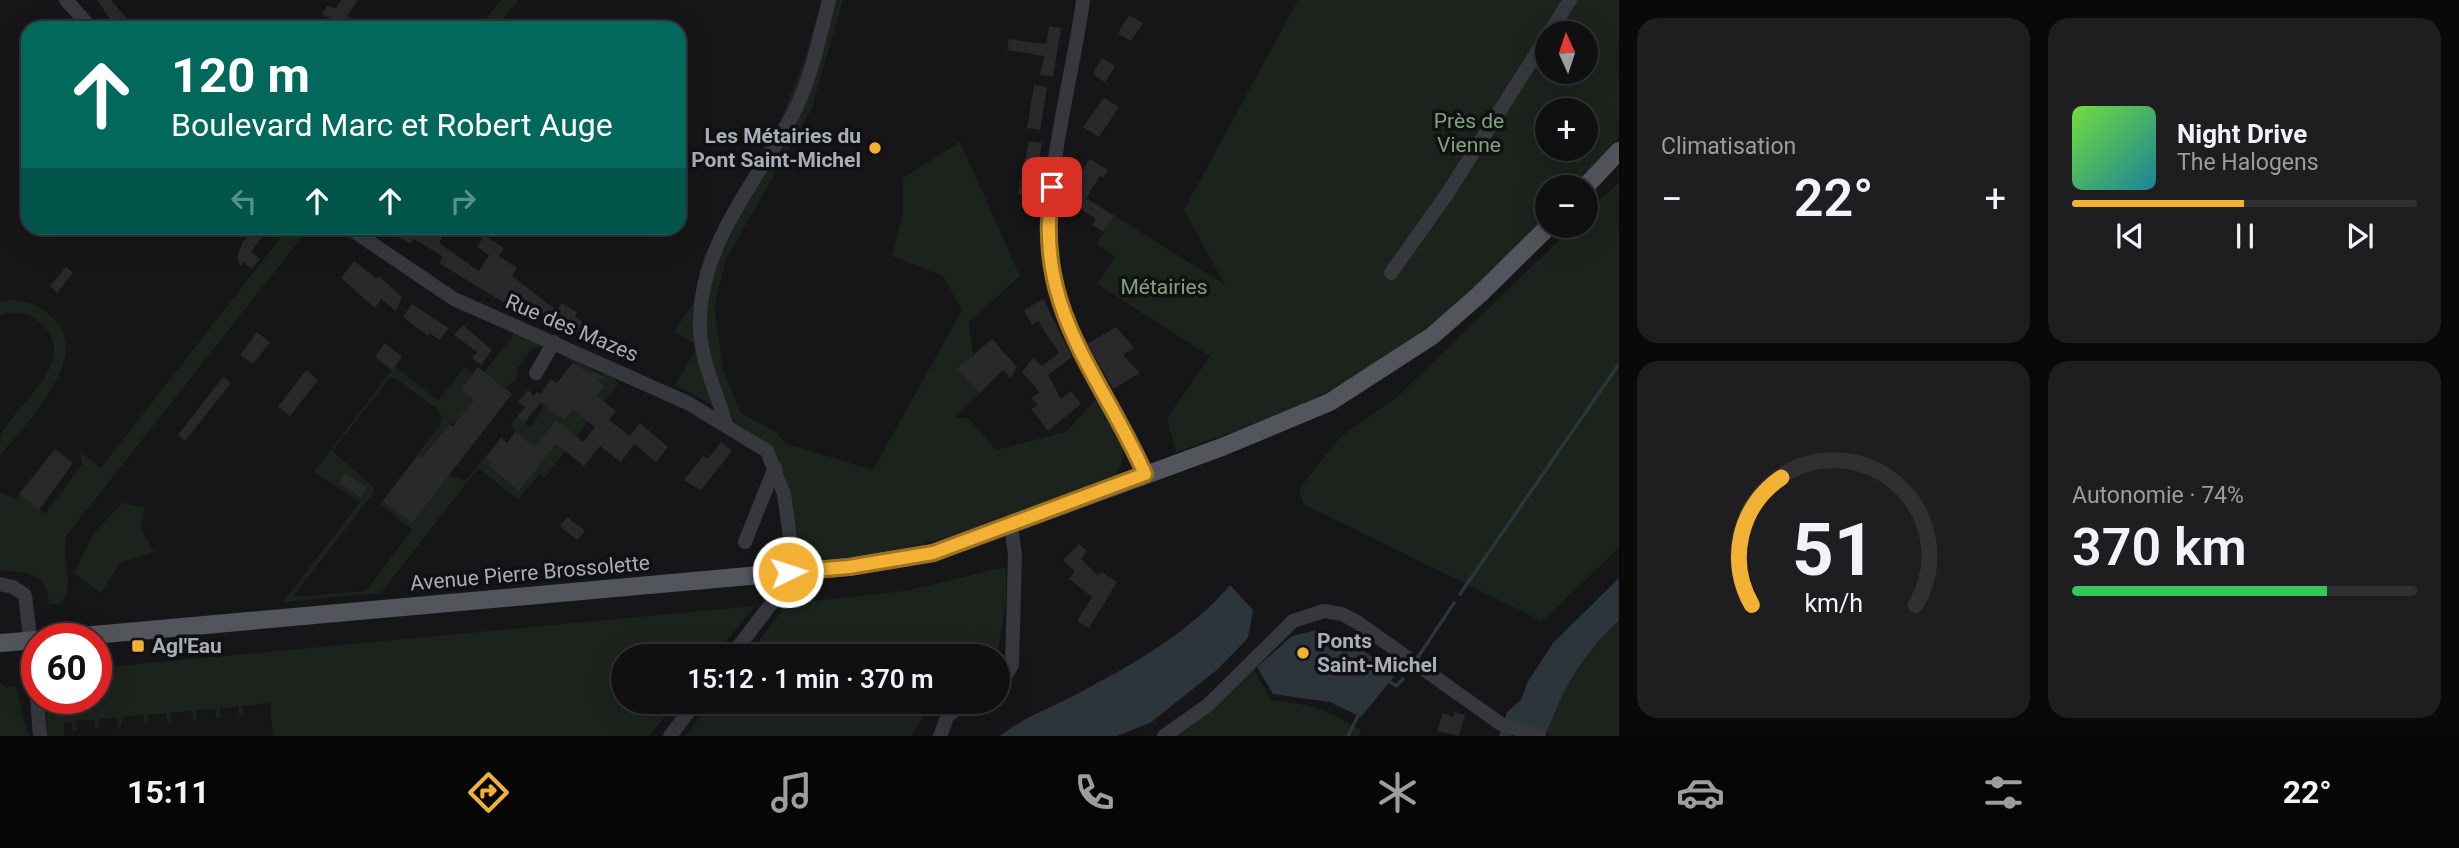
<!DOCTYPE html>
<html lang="fr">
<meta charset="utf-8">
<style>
:root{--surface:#101012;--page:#1e1e20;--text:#f1f3f6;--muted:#9c9d9f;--line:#303032;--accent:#f2b134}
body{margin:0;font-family:Roboto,sans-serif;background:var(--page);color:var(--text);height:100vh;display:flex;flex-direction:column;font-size:26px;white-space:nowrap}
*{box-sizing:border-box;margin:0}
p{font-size:23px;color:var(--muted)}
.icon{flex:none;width:38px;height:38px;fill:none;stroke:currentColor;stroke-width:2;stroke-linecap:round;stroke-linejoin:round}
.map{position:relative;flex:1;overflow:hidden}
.drawer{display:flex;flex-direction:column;gap:18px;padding:18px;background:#09090a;width:840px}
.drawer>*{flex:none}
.top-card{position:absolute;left:21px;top:21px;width:665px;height:214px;border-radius:21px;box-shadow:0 7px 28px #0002,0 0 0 2px var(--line);background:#00695c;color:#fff;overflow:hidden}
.needle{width:46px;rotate:357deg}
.tools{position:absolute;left:1535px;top:21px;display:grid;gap:14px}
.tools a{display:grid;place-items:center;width:63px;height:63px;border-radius:50%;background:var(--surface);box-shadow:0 7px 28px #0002,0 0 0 2px var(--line);font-size:35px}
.speed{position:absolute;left:21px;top:623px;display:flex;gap:14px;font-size:35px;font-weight:700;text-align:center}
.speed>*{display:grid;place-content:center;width:91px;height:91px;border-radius:50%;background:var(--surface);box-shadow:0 7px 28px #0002,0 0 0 2px var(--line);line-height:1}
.speed .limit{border:10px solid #d22;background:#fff;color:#111}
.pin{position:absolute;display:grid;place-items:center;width:60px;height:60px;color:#fff;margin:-30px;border-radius:14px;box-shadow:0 4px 10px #0006}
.me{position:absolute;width:77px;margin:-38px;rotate:86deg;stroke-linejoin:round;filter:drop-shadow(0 0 5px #0008)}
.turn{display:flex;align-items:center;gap:24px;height:147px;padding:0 35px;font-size:32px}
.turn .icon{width:91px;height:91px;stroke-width:2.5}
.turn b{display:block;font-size:49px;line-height:60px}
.lanes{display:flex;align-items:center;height:66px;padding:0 35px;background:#0003;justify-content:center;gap:35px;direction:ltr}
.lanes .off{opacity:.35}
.big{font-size:52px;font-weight:600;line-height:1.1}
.drawer .card{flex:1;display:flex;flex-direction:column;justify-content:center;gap:10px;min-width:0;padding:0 24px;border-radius:21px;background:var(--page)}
.drawer .dial{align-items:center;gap:0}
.dial svg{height:182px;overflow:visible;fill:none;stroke:var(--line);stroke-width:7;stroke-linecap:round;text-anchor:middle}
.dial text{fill:var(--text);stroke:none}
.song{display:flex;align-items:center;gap:21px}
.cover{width:84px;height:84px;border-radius:10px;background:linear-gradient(135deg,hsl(100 70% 55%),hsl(190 70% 35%))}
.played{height:7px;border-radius:4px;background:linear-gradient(90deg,var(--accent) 50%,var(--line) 50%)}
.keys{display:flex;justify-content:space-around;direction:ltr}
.heat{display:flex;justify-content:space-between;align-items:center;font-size:38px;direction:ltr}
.charge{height:10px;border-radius:5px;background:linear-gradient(90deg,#34c759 74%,var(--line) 0)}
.drawer .tiles{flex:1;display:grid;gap:18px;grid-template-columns:repeat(2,1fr)}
.trip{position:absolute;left:611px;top:644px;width:399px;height:70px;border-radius:35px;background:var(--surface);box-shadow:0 7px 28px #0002,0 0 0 2px var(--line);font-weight:600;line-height:70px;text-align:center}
.tab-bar{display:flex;height:112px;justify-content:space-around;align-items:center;background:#060607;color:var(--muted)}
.tab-bar .icon{width:49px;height:49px}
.tab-bar .selected{color:var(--accent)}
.tab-bar b{font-size:32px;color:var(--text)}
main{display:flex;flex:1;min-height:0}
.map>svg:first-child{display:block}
.green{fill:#1c231d;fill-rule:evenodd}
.water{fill:#2c353c}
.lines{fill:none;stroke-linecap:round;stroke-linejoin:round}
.stream{stroke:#2c353c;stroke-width:3.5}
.building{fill:#29292c}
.minor{stroke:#37383d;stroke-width:14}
.major{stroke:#53555c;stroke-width:18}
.route-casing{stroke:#9d7322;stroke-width:18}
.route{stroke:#f2b134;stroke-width:12}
.poi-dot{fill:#f2b134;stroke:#111113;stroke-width:2.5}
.labels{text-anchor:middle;stroke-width:7;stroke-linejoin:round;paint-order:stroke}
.park-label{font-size:21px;fill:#7fa381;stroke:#111113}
.poi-label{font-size:21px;font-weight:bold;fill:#a8adb8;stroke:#111113;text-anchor:start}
.street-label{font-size:21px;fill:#a8adb8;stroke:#111113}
</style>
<main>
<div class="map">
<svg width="1619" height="736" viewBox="0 0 1619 736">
<rect width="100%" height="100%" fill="#161618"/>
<!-- green -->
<path class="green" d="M501,0H518L496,28H478Z
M822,0H826L790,112L735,205L699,299L717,407L675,385L696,350L694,343L674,331L692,306L703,259L722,219L781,119L802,66Z
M832,0H843L811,110L726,259L714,307L723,370L740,413L776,432L785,443L873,470L962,310L943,276L892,256L903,213V178L960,142L1020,276L969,322L973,355L958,369L980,393L955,418H968L996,450L1066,432L1098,397C1111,422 1137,451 1114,476C1027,510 944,547 851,557C833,558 813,564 800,550L791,497L769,446L735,422L716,388L703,315L717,254L787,132Z
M1298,0H1619V138L1572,187H1547V214C1497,267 1446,318 1385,359C1322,401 1246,427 1176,452L1167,418L1210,356L1097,284L1115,257L1096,244L1115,216L1225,285L1184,210ZM1547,33H1586V72H1547ZM1547,110H1586V149H1547Z
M1619,182V548L1542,621L1303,504L1299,489L1340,437L1397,397L1574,226H1586V214Z
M288,228H309L67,535C58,560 78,582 60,604H49C46,570 28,574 0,570V492L16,499L20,495L45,514L82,465L81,453L101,468Z
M17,300C34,303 43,308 55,320C92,358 23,427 0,456C0,450 0,440 1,435C15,405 82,360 41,323C28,312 15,311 0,315V301Z
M515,333L543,346L531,349L518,367L516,380L505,388L492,378L476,440L455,423L449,424L426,453L451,473L445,472L447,475L465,481L484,457L491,463L488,467L519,490L556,444L565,451L545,477L540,474L518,499L478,468L381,593L283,602L360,502L314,472L395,366L438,401L465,367L473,374L461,390L467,394ZM390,378H395L437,409L442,417L440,425L380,504L412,530L366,591L293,597L374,492V487L332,451Z
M566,356L594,369L591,374L599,380L605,373L619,383L576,437L548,430L535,447L515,432L511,423L517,417L531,428L547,399L543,389L551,379L545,389L582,416L605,387Z
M122,503L145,507L141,529L154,552L120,563L101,593L74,573L94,533Z
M1006,567V602L997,656H747L787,604L905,591Z
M755,606L714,656H623V702H677L649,736H273L270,703L242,706L243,715H239L238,707L220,708V717L216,718L215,709L196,710L197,720H193L192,711L170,713L171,722H167L166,713L147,715L148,724H144L143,715L122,717V726L118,727L117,718L99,719V728L95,729L94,720L76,721L77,730L73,731L72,722L64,723V736H47V698H96V668Z
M1619,610V736H1552L1545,733L1553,683Z
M1253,668L1271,700C1309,704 1328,710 1361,730L1359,736H1170Z
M0,682L5,687L16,686L25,725L31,736H0Z
M712,702H935L930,705L911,736H685Z"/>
<!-- water -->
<path class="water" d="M1619,578V620C1579,659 1565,685 1545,736L1515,724L1511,736H1499L1507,712L1521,700L1527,683L1553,643Z
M1230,585L1253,610L1248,638L1218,669L1150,723L1117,736H1000C1022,718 1046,710 1071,697C1127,668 1189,634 1230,585Z
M1317,630L1344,637L1396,674L1361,717L1330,702L1273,694L1257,667L1292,636Z"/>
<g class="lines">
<!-- stream -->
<path class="stream" d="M1460,594L1619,364
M1418,657L1454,603
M1386,679L1396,686L1403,679
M1348,736L1360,712"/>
</g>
<!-- building -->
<path class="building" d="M97,0H111L135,28H116Z
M341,0H358L347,16L352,19L346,28L322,14L327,6L336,8Z
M1129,15L1143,23L1131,41L1118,33Z
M1049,26L1061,28L1053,77L1040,75L1044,56L1007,50L1009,39L1046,44Z
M1102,58L1115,66L1105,82L1093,74Z
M1034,85L1047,87L1040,130L1027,128Z
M1104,98L1119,107L1099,137L1083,127Z
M1029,141L1042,143L1033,199L1018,194Z
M1090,159L1108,170L1103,178L1100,176L1086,198L1115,216L1104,232L1092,225L1096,219L1080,209L1077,214L1068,208L1080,188L1076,185L1077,178Z
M253,228H269L251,252L260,259L252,269L243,262L241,266L237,258L242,243Z
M385,228H415L425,235L429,229L442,238L439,243L479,271L489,255L477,247L484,235L504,248L499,256L517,268L512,276L552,307L558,309L562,303L577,313L575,317L584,323L574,337L515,302L511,307L439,263L443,257L426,246L413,239L410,244Z
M354,261L377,279L379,276L402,297L396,311L381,299L375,308L341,278Z
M66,267L73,273L57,293L50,286Z
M1043,299L1072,357L1048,375L1061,399L1071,391L1081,404L1048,431L1031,409L1038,405L1031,398L1040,393L1022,372L1033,358L1042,366L1059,353L1038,321L1032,325L1024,310Z
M412,304L449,328L439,340L430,333L428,336L403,317Z
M463,325L492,350L481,365L472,358L477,352L454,335Z
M1116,327L1134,348L1123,355L1140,373L1113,389L1087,344Z
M257,332L270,342L253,364L240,355Z
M992,339L1017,367L1011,378L1003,370L980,393L957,369Z
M385,343L402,357L392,370L375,357Z
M573,362L590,374L592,371L603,376L598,381L605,387L597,396L616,411L609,420L630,436L640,423L668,447L656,462L634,444L621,462L600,446L584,466L556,444L519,491L488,466L491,463L485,458L501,438L507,443L515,432L535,447L556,420L583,442L595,427L573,410L564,420L541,402L524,423L517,417L525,407L518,402L528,390L534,396L537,392L541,394L551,379L557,383Z
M478,367L512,394L412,523L383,501L418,455L422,458L449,424L453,427L474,400L461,390Z
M306,370L318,380L290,416L278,407Z
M223,377L231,383L185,441L178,435Z
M721,442L732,451L701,490L684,480L703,456L708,459Z
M55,449L73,463L39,510L19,494Z
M345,473L367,488L361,497L339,483Z
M567,517L585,531L577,540L560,526Z
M1079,544L1087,551L1081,559L1098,576L1101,572L1117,582L1089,628L1077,621L1092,597L1069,579L1075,571L1063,560Z
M1454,712L1465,715L1459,736L1437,731L1443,713L1453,717Z"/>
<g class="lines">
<!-- minor -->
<path class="minor" d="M66,0L91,28
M1083,0C1073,82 1031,217 1056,294C1076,357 1117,413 1145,474
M349,228L454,299L688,403L767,451L784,494L792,551L788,572L775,599L731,656
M1391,273L1447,194L1570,0
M536,373L554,342
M726,424C717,393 702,364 700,331C696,245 760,180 796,108C812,75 820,35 829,0
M745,542L775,467
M0,584L13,587L25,595L37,696
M998,688L1012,665L1015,554L1011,526
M37,698L40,736
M670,736L696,702
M940,736L948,715L969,702
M1164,736L1208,705L1293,621L1324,611L1342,614L1357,622L1501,724L1539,736"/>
<!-- major -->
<path class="major" d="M1585,187L1619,151
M49,639L849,567L933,553L1222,447L1330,402L1432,336L1480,294L1549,226
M0,643L37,640"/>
</g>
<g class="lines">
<defs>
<path id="route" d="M788,572L849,567L933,553L1145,474C1099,371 1033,309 1052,187"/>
</defs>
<!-- route casing -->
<use href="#route" class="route-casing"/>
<!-- route -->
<use href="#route" class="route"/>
</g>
<!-- markers -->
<g class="poi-dot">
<circle cx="875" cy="148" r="7"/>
<rect x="131" y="639" width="14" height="14" rx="3.5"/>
<circle cx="1303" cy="653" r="7"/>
</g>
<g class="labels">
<!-- park labels -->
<g class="park-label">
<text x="1469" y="128">Près de<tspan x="1469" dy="24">Vienne</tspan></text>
<text x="1164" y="294">Métairies</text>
</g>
<!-- poi labels -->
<g class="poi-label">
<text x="861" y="143" text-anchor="end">Les Métairies du<tspan x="861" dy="24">Pont Saint-Michel</tspan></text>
<text x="1317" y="648">Ponts<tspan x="1317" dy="24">Saint-Michel</tspan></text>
<text x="152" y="653">Agl'Eau</text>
</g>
<!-- street labels -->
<g class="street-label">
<text transform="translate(572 328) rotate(23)" y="7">Rue des Mazes</text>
<text transform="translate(530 573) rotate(-5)" y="7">Avenue Pierre Brossolette</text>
</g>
</g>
</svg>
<div class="tools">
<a><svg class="needle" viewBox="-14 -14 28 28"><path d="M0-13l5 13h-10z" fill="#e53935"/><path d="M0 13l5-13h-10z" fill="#9c9d9f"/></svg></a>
<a>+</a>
<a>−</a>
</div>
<div class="speed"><div class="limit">60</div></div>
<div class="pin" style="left:1052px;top:187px;background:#d93025"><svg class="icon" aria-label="arrive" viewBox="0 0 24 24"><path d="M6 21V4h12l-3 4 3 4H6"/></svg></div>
<svg class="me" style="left:788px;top:572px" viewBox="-20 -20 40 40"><circle r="17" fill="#f2b134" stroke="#fff" stroke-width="3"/><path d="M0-11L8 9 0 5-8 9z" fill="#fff"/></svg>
<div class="trip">15:12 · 1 min · 370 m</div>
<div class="top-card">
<div class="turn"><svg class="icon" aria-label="ahead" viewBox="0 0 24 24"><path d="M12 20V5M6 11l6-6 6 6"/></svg><div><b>120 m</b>Boulevard Marc et Robert Auge</div></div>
<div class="lanes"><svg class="icon off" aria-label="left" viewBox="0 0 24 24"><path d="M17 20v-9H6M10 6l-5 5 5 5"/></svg><svg class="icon" aria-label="ahead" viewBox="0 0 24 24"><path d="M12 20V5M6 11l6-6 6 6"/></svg><svg class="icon" aria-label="ahead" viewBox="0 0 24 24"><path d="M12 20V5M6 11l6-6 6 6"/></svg><svg class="icon off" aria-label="right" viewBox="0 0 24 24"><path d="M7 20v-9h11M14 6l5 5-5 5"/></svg></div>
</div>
</div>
<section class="drawer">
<div class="tiles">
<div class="card"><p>Climatisation</p>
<div class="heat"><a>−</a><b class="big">22°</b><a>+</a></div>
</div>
<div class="card">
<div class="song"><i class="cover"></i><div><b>Night Drive</b><p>The Halogens</p></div></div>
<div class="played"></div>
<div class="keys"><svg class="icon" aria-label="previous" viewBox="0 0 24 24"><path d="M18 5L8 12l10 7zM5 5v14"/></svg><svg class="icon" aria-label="pause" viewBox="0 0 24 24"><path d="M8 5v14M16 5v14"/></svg><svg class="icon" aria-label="next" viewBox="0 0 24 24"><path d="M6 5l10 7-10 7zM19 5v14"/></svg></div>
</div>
<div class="card dial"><svg viewBox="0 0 100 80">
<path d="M14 69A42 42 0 1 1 86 69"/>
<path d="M14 69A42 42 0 0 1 27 13" stroke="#f2b134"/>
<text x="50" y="56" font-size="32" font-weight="700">51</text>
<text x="50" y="72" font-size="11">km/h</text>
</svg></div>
<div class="card"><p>Autonomie · 74%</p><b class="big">370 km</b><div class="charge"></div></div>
</div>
</section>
</main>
<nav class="tab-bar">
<b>15:11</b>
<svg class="icon selected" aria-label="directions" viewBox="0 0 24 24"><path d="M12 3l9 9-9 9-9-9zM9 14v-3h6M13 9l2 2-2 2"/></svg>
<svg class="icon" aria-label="music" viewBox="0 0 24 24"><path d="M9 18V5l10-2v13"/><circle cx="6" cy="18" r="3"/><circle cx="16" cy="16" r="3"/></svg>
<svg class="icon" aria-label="phone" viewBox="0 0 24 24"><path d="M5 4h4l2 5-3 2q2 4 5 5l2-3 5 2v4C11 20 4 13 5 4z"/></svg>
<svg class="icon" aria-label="climate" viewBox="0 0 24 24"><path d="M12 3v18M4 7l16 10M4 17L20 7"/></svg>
<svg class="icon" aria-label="car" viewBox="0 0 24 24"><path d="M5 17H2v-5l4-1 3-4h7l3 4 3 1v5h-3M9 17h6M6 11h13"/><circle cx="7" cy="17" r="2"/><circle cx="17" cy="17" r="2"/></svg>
<svg class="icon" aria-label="filters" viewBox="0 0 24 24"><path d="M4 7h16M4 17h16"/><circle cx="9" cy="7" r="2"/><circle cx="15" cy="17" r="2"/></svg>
<b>22°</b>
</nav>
